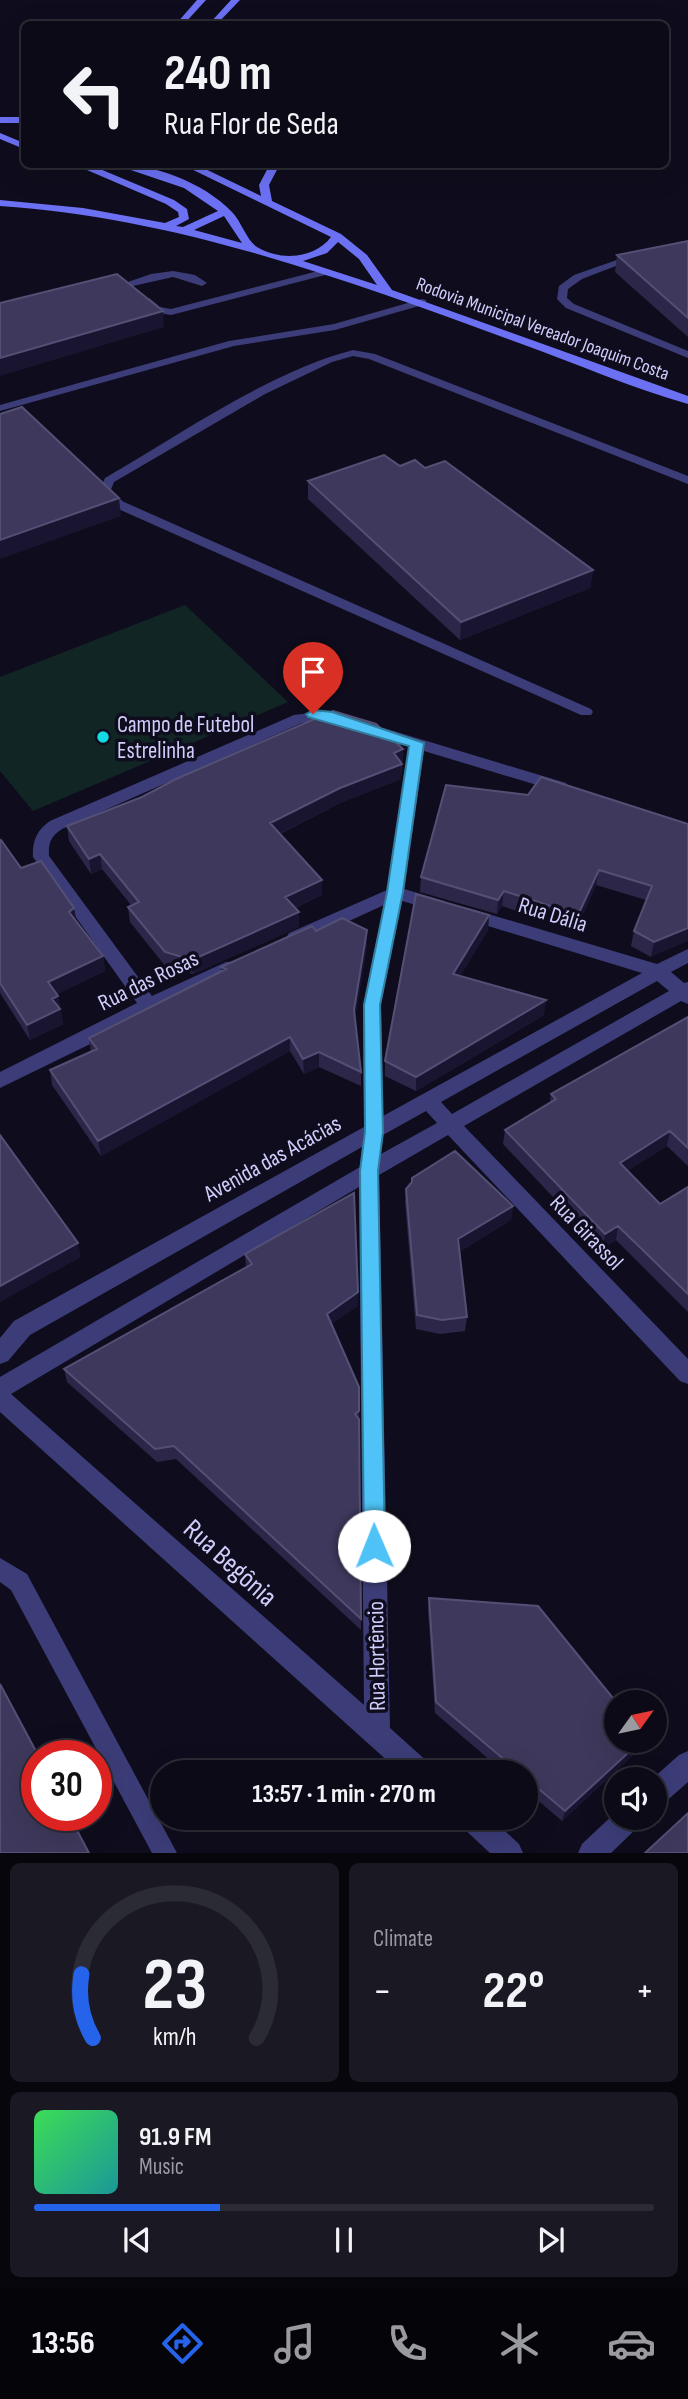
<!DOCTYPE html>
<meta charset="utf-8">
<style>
:root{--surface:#0b0a16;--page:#191823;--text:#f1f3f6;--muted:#9a9aa1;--line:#2b2b35;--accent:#2563eb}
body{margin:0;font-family:"Sofia Sans Condensed",sans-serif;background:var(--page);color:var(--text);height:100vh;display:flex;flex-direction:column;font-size:26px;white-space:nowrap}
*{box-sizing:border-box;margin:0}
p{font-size:23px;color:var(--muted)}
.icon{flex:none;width:38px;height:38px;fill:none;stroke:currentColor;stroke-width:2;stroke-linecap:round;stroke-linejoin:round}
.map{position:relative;height:1853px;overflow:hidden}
.side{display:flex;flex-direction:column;gap:10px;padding:10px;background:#06060c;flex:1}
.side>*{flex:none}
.banner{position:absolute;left:21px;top:21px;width:648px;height:147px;border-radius:10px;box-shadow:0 7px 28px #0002,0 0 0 2px var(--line);background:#0b0a16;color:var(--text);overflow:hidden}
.needle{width:46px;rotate:57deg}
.tools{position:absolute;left:604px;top:1690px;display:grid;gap:14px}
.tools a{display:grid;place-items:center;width:63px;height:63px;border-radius:50%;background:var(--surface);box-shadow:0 7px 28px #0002,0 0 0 2px var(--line);font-size:35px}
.speed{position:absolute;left:21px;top:1740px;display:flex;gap:14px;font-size:35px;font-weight:700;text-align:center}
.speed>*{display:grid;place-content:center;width:91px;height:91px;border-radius:50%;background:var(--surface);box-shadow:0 7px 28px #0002,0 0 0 2px var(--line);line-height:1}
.speed .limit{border:10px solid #d22;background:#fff;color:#111}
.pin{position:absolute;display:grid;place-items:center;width:60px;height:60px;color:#fff;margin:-72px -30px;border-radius:50% 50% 50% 0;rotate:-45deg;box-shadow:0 0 7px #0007}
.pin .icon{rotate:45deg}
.me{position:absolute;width:77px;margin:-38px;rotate:359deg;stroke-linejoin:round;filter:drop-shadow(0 0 5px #0008)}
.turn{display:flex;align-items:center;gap:24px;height:147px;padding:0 28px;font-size:32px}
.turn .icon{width:91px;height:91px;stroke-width:2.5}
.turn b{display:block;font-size:49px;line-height:60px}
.big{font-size:52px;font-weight:700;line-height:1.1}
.side .card{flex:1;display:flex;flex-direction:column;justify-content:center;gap:10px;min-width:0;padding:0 24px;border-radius:10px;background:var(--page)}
.side .dial{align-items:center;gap:0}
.dial svg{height:182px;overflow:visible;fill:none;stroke:var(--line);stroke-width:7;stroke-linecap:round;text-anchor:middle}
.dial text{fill:var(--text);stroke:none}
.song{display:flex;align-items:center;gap:21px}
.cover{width:84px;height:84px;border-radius:10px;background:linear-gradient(135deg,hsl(130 70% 55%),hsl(180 70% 35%))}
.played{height:7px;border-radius:4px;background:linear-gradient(90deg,var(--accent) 30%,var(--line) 30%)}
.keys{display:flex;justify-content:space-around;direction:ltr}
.heat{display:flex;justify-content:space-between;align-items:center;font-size:38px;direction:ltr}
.side .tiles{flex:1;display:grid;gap:10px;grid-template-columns:1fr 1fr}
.card:last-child{grid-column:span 2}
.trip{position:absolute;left:150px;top:1760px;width:388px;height:70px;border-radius:35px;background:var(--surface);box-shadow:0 7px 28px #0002,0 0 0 2px var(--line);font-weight:700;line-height:70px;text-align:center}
.tabs{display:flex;height:112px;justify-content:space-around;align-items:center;background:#040409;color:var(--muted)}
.tabs .icon{width:49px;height:49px}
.tabs .selected{color:var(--accent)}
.tabs b{font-size:32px;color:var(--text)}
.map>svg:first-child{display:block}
.green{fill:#112624}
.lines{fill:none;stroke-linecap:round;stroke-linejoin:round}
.lane{fill:#3c3d78;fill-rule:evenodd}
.street{fill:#3c3d78;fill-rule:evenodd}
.secondary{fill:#6c71f3;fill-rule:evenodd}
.wall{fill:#2c2749}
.shaded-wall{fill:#191530}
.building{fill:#3e395c;stroke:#545075;stroke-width:2}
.route{fill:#4fc3f7;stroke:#337fa1;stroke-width:2}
.poi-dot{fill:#13d9e1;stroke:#0f0d1d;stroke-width:2.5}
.labels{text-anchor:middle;stroke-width:7;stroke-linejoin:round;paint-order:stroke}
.far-street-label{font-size:19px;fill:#cfcdfb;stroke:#0f0d1d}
.poi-label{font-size:23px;fill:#cfcdfb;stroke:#0f0d1d;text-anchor:start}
.street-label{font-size:23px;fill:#cfcdfb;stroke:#0f0d1d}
.near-street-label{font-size:28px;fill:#cfcdfb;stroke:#0f0d1d}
</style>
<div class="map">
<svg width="688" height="1853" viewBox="0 0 688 1853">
<rect width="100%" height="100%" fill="#0f0d1d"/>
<!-- green -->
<path class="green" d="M185,605L288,702L33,811L0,771V677Z"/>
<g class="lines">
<!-- lane -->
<path class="lane" d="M631,255L639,257L582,279L568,289L567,298L574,304L688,351V358L566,308L557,299L559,286L574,275Z
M326,269L329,270V274L171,315L153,312L140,300L149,298L160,307L171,309Z
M173,271L195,275L207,283L202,286L173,277L124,288L119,285L151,274Z
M422,299L426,300V304L335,330L234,346L0,411V405L229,341L334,324Z
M353,350L375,354L688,476V484L369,359L353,356L332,362L265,394L114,482L110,492L124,502L591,709L593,712L591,715H581L116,508L98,493L105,478C179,435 271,371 353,350Z
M0,1558L27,1574L177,1853H152L11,1590L0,1582Z"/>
<!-- street -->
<path class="street" d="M327,711L566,783L568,787L560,792L424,751L404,889L444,901L447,905L438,911L402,901L381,1005L383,1116L642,973L462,918L459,914L462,910L468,908L657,964L688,949V963L671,972L684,983L688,982V1004L681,1001L464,1126L688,1359V1384L680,1381L448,1135L379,1175L390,1728L430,1764L434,1773H401L0,1412V1377L360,1167L362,1147L30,1335L8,1361L0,1364V1338L14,1321L364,1127L363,1005L384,905L301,943H289L286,938L289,933L387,890L409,746L326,721L302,723L62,829C51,836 48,843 49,856L152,996L226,962H238L241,967L238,972L0,1088V1072L137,1003L33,857C32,841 37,830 50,821L294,715ZM657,981L669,991L452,1114L441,1102ZM426,1111L437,1123L381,1154L383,1135ZM359,1187L364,1705L11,1394Z
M688,1751V1782L663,1804L654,1808V1780H651L679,1755Z
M616,1812V1818H642L638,1827L611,1853H578L582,1844Z
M458,1818H491L519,1844L523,1853H490L462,1827Z"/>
<!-- secondary -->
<path class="secondary" d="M197,0H206L184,24H176Z
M231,0H240L217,24H209Z
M0,117H24V123H0Z
M0,133L24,143V149L0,139Z
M73,164H88L174,200L187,209L189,219L176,226L183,227L218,211L184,188L113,164C154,164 203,182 232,212C241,221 247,241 257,247C279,261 315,259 331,237L181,164H195L261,196L259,185L270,164H280L269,185L272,201L341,234L367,255L392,290L688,396V404C631,388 575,363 519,343C350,281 180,218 0,206V200L83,208L165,223L179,217L178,212L166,204ZM224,216L242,243L194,230ZM338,242L359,259L377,285L303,261L327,253Z"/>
</g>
<!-- wall -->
<path class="wall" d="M688,241V337L615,272L617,255Z
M400,466L425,468L593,570L590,588L460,640L308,499V481Z
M403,749L401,779L340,803L280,834L322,895L295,908L299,927L193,974L166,967L130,922L128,907L131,905L102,869L91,874L69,841L67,826Z
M688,824L651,957L631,946L634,931L646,900L596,885L576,930L502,906L497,914L420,892L421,877Z
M0,841L21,868L77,922L103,956L105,971L57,994L58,996L63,1024L30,1040L0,993Z
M489,915L488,930L460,976L544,1015L416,1091L385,1076V1061Z
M367,930V945L355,1018L361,1072V1086L319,1067L304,1074L290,1051L101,1156L52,1085L50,1070L91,1052L89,1038L221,971V967L316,931Z
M688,1017V1166L667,1146L627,1171L660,1204L688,1187V1312L616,1240L602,1249L503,1144L505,1130L550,1102L551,1094Z
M412,1178L513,1206L511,1220L459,1252L467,1317L465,1331L440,1334L416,1329L405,1203L406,1189L411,1184Z
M245,1254L358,1292V1306L331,1324L359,1387L361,1630L176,1459L157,1462L67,1382L64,1369L246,1267Z
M429,1598L616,1741H644L641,1748L562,1821L527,1791V1773H505L435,1713L428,1610Z"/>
<!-- shaded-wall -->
<path class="shaded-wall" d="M163,311L164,327L0,376V358Z
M119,498L121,516L0,559V540Z
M593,570L590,588L460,640L461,622Z
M403,749L402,764H401V779L340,803L271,838L270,823L340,788L394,753Z
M100,854L102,869L91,874L89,859Z
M599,870L596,885L576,930L578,915Z
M322,880V895L285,912V897Z
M504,891L502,906L497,914L498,900Z
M74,908L77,923L69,912Z
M299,912V927L193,974L192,960Z
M489,915L488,930L452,989L453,974Z
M688,928V941L651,957L654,942Z
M367,930V945L354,1025V1010Z
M103,956L105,971L51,997L48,982Z
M58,996L63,1024L30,1040L27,1025L52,999Z
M546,1000L544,1015L416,1091V1077Z
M290,1037V1051L101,1156L98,1141Z
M319,1052V1067L304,1074L303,1059Z
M670,1131L667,1146L617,1177L620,1163Z
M513,1206L511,1220L457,1253L458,1239Z
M618,1226L616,1240L602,1249L605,1234Z
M78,1243L81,1257L0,1302V1286Z
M358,1292V1306L327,1327V1314Z
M641,1741H644L641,1748L562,1821L565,1811Z"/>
<!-- building -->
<path class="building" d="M688,241V318L617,255Z
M117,274L163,311L0,358V303Z
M22,407L119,498L0,540V414Z
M384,455L400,466L415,460L425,468L445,461L593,570L461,622L308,481Z
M333,711L376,724L403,749L394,753L402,764L340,788L270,823L322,880L285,897L299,912L192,960L165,952L128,907L139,902L100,854L89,859L67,826L142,797L176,779Z
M541,777L688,824V928L654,942L634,931L652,886L599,870L578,915L504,891L498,900L421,877L446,785L528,795Z
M1,840L21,868L41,861L74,908L69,912L103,956L48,982L58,996L52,999L60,1009L27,1025L0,983V841Z
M416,894L489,915L453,974L546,1000L416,1077L385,1061Z
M342,918L367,930L354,1010L361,1072L319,1052L303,1059L290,1037L98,1141L50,1070L97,1049L89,1038L226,969L221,967L312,926L316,931Z
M688,1017V1148L670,1131L620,1163L660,1204L688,1187V1294L618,1226L605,1234L505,1130L556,1099L551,1094Z
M0,1135L78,1243L0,1286Z
M455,1151L513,1206L458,1239L467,1317L442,1320L417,1315L406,1189L412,1182V1178Z
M354,1193L358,1292L327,1314L359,1387V1411L355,1414L359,1419L361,1619L174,1446L155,1449L64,1369L252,1264L245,1254Z
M429,1598L538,1606L617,1703H616V1741H641L565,1811L527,1779V1773H520L436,1702Z
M0,1684L38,1755L37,1815H69L89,1853H0Z
M688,1813V1853H645Z"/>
<!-- route -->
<path class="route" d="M313,710L332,712L424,743L403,892L380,1005L383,1132L378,1171L385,1546L382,1553L374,1556L367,1553L364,1546L360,1171L365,1132L364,1005L387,892L409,746L308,717L306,714Z"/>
<!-- markers -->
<circle class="poi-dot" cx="103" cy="737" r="7"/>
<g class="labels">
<!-- far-street labels -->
<g class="far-street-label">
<text transform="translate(543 328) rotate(20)" y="7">Rodovia Municipal Vereador Joaquim Costa</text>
</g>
<!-- poi labels -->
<g class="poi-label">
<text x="117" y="732">Campo de Futebol<tspan x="117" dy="26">Estrelinha</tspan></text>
</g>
<!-- street labels -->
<g class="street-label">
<text transform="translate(553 914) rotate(17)" y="8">Rua Dália</text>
<text transform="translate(148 980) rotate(-26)" y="8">Rua das Rosas</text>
<text transform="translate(272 1158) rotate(-29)" y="8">Avenida das Acácias</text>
<text transform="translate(587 1232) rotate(46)" y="8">Rua Girassol</text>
<text transform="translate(376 1656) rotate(-91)" y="8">Rua Hortêncio</text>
</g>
<!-- near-street labels -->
<g class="near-street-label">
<text transform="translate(231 1562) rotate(42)" y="10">Rua Begônia</text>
</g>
</g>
</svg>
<div class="tools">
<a><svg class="needle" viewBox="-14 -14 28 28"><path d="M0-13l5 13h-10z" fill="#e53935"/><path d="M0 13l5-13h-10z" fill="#9a9aa1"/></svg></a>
<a><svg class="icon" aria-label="sound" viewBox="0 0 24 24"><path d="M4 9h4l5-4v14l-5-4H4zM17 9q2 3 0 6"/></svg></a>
</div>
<div class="speed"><div class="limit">30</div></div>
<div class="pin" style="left:313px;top:714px;background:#d93025"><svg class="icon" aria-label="arrive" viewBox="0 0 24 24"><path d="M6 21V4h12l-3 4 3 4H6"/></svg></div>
<svg class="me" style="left:374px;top:1546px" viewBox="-20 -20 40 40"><circle r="19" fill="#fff"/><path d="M0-13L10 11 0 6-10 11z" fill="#4fc3f7"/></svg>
<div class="trip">13:57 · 1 min · 270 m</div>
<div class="banner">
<div class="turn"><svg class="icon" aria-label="left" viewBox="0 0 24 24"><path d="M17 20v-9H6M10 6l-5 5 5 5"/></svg><div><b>240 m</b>Rua Flor de Seda</div></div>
</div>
</div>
<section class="side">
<div class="tiles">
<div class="card dial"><svg viewBox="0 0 100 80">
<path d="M14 69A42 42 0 1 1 86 69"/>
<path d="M14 69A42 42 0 0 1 9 41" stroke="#2563eb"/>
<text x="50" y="56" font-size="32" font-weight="700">23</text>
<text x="50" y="72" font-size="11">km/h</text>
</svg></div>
<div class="card"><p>Climate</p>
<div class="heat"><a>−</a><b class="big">22°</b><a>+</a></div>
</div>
<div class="card">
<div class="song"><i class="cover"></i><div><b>91.9 FM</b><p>Music</p></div></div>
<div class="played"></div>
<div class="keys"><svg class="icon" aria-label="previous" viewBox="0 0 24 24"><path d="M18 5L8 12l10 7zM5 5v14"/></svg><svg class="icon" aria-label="pause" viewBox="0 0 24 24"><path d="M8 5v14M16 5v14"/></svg><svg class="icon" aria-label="next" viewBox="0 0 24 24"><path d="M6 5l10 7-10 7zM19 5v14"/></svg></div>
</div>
</div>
</section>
<nav class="tabs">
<b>13:56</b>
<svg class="icon selected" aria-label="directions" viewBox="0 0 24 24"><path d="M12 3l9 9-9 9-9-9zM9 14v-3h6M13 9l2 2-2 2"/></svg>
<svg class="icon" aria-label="music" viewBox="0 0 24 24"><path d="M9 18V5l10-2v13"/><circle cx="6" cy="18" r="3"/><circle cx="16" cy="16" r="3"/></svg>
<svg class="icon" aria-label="phone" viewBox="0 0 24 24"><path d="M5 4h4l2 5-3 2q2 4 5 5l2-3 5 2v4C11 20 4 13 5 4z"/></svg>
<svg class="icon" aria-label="climate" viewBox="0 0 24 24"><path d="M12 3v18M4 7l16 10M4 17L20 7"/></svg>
<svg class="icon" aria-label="car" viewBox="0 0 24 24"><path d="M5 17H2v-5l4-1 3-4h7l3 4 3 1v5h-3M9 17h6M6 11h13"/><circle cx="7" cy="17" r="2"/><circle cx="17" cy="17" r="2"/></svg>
</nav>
